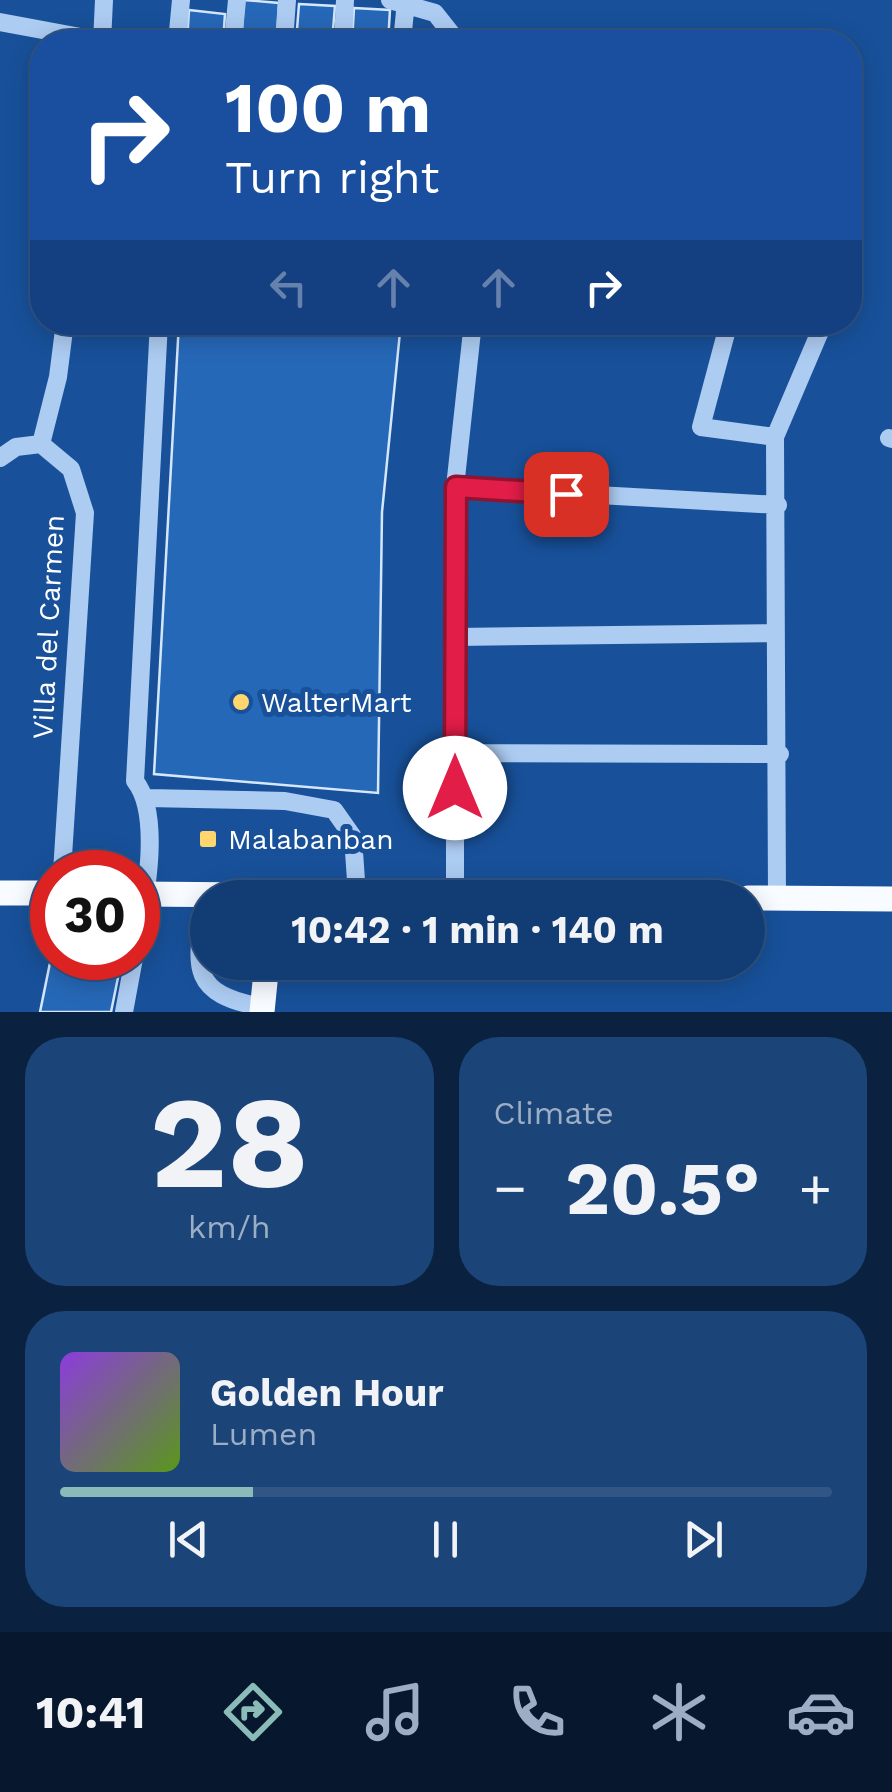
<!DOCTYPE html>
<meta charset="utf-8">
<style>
:root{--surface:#123d74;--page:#1b4479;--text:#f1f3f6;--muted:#9caec5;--line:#315686;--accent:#8bbbb9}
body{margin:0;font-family:"Work Sans",sans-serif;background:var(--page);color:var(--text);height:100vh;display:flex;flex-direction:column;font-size:38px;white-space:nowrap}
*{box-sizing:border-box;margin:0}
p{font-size:32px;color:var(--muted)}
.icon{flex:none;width:55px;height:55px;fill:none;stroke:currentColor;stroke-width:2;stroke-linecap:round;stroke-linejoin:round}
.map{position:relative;height:1012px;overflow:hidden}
.drawer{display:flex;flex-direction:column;gap:25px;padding:25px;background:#0a2240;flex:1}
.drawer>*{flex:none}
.hud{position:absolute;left:30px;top:30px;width:832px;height:305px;border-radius:40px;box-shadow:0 5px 25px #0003,0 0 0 2px var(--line);background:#1a4fa0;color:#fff;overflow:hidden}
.speed{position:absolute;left:30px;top:850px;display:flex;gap:20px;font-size:50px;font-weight:700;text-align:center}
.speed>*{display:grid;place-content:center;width:130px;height:130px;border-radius:50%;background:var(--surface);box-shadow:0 5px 25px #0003,0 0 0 2px var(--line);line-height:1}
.speed .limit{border:15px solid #d22;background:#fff;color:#111}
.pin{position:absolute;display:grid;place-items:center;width:85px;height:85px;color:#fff;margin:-42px;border-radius:20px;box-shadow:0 5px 15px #0006}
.me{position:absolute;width:110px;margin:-55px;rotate:0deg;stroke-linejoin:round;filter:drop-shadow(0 0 8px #0008)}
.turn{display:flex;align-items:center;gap:35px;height:210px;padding:0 30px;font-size:45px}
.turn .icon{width:130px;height:130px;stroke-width:2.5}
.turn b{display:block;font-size:70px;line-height:85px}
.lanes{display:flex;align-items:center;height:95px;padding:0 30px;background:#0003;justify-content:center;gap:50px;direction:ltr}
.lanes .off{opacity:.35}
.big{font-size:75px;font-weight:700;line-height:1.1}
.drawer .tile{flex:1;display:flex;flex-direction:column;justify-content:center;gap:15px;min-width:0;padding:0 35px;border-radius:40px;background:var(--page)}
.drawer .dial{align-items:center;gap:0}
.dial b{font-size:130px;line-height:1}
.song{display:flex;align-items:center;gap:30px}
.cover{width:120px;height:120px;border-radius:15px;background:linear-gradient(135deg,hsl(270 70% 55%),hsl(90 70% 35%))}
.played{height:10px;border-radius:5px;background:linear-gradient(90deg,var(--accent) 25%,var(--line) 25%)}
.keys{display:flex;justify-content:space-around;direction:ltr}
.heat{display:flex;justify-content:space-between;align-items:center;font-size:55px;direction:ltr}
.drawer .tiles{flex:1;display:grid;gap:25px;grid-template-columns:1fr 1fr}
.tile:last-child{grid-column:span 2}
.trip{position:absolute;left:190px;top:880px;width:575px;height:100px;border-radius:50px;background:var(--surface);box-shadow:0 5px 25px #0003,0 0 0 2px var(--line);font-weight:700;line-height:100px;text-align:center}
.tab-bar{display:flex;height:160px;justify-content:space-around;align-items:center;background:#07182e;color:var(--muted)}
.tab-bar .icon{width:70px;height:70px}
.tab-bar .selected{color:var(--accent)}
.tab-bar b{font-size:45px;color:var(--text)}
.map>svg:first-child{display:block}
.building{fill:#2668b8;stroke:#d5e7fc;stroke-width:2.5}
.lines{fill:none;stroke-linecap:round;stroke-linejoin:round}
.minor{stroke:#adccf2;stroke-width:18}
.major{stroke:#f8fbff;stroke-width:25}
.route-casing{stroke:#92132f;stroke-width:25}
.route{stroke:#e11d48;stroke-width:18}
.poi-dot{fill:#ffd56e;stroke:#18519a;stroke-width:4}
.labels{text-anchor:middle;stroke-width:10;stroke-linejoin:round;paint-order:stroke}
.street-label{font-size:28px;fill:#fff;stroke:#18519a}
.poi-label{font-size:28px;fill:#fff;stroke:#18519a;text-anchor:start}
</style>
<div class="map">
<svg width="892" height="1012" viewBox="0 0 892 1012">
<rect width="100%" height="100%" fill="#18519a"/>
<!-- building -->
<path class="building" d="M244,0L279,3L277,42H241Z
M299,4L335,6L332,42H296Z
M354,8L390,10L388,42H352Z
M189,10L225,14L223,42H187Z
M179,322H401L382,512L378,793L154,774Z
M52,953V958H122L111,1012H40Z"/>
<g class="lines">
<!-- minor -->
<path class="minor" d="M390,0L435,13L458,42
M0,22L102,41
M102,42L104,0
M177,42L181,0
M233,42L237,0
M284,42L287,0
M343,42L345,0
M402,42L406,1
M850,249L855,251L850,263
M729,322L701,427L775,437
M889,438L892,439
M41,444L58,377L65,322
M0,458L16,447L41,444L71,469L85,513L62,872
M455,487L778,505
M456,637L774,633
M454,753L780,754
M148,798L285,801L334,810L353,837L357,895
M208,894C197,961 183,993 262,1007
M455,896V487L473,322
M777,898L775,437L824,322
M138,940C145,899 162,815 135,781L159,322
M124,1012L134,958"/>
<!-- major -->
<path class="major" d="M0,893H52
M138,894L662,898
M748,898L892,899
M262,1012L267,962"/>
</g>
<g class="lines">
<defs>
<path id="route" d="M455,788L456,487L566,494"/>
</defs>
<!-- route casing -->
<use href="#route" class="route-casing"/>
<!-- route -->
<use href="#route" class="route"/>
</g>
<!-- markers -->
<g class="poi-dot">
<circle cx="241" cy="702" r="10"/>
<rect x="198" y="829" width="20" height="20" rx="5"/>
</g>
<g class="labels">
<!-- street labels -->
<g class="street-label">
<text transform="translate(48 627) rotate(-87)" y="10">Villa del Carmen</text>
</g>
<!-- poi labels -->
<g class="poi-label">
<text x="261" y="712">WalterMart</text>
<text x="228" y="849">Malabanban</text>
</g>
</g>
</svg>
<div class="speed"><div class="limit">30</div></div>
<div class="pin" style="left:566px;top:494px;background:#d93025"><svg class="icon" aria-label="arrive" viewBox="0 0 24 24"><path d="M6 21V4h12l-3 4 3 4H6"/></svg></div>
<svg class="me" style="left:455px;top:788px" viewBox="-20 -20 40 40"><circle r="19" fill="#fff"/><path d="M0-13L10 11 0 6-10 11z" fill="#e11d48"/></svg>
<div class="trip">10:42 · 1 min · 140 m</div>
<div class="hud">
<div class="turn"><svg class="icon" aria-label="right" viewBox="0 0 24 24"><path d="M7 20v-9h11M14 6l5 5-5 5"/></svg><div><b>100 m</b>Turn right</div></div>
<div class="lanes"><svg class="icon off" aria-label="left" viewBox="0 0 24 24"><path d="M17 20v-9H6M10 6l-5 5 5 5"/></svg><svg class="icon off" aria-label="ahead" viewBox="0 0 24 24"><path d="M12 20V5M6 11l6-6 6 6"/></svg><svg class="icon off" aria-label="ahead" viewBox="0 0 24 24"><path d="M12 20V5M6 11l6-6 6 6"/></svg><svg class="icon" aria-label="right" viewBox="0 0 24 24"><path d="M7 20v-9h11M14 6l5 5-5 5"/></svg></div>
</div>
</div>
<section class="drawer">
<div class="tiles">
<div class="tile dial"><b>28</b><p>km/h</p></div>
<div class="tile"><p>Climate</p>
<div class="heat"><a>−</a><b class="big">20.5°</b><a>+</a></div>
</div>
<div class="tile">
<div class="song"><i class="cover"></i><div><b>Golden Hour</b><p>Lumen</p></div></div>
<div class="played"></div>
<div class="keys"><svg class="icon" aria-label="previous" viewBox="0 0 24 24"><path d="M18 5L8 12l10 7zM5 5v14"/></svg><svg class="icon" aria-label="pause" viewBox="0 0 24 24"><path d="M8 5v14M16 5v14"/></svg><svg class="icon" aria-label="next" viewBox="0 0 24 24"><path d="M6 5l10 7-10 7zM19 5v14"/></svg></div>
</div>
</div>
</section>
<nav class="tab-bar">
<b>10:41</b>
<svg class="icon selected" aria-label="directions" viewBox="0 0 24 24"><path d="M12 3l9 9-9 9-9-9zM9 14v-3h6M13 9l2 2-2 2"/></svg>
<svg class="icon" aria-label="music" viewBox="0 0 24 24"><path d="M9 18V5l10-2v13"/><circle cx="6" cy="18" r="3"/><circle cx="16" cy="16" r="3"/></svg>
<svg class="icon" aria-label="phone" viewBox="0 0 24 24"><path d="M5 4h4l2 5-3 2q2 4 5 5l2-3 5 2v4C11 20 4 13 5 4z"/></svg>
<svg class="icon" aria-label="climate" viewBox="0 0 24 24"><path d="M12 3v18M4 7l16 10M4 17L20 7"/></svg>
<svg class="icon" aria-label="car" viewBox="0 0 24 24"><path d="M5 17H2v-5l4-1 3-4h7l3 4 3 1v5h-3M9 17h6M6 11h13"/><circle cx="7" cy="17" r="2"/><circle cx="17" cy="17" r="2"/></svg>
</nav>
